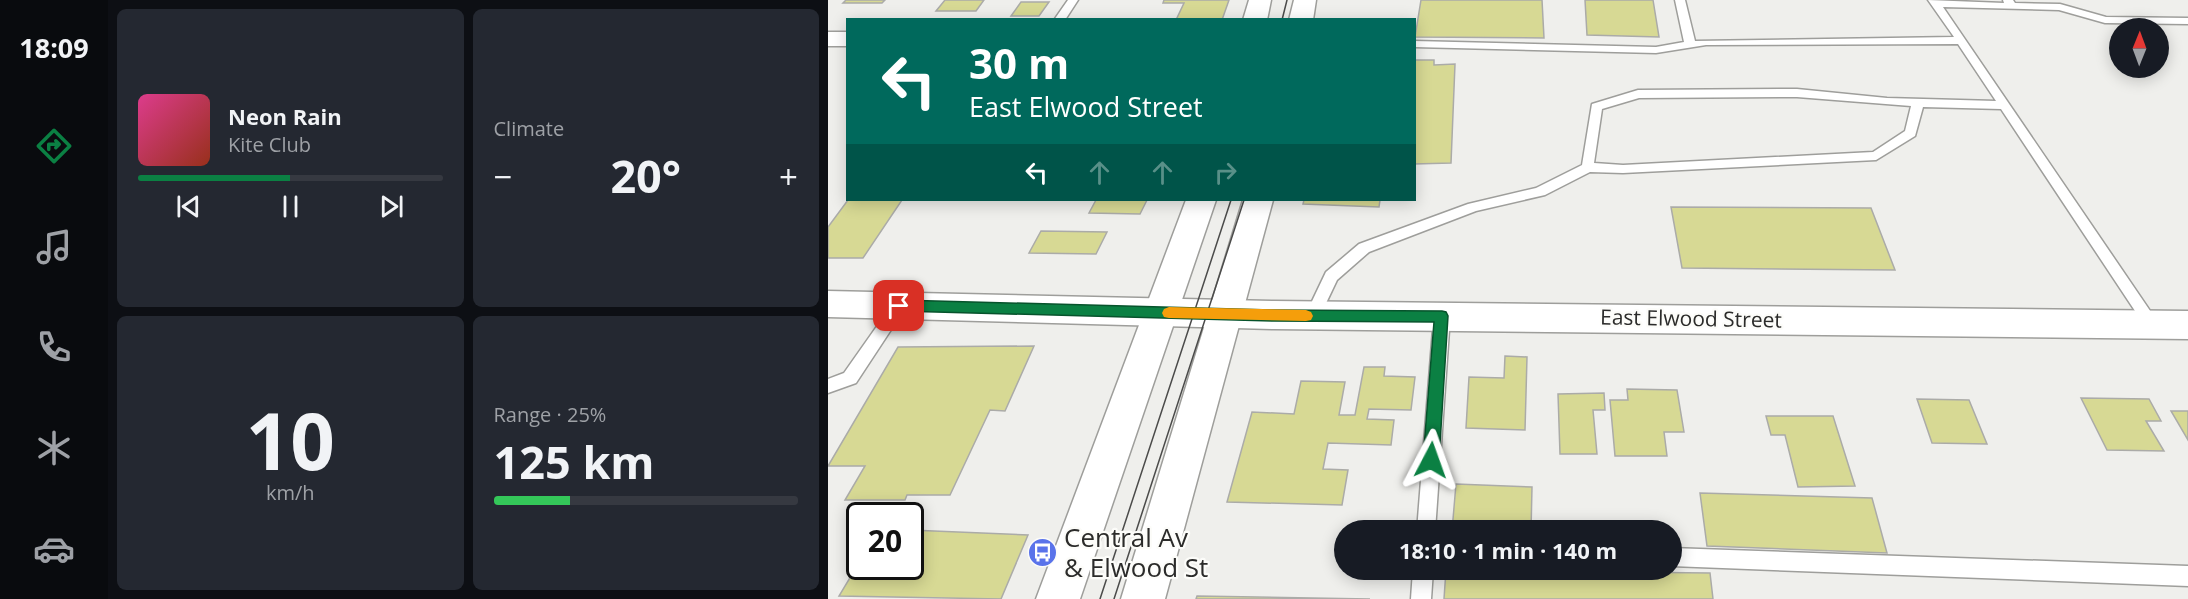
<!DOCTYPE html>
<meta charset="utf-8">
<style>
:root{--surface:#171b24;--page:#242831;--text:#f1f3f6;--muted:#9ea1a6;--line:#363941;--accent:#0b8043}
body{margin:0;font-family:"Open Sans",sans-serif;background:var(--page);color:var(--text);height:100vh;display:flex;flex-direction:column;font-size:22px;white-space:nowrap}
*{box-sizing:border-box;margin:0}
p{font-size:20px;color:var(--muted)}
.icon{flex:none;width:33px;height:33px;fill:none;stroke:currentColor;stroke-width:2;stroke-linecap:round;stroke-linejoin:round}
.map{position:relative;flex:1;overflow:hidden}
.panel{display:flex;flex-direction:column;gap:9px;padding:9px;background:#0d0f14;width:720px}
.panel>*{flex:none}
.guide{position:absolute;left:18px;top:18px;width:570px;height:183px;border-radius:0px;box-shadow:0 3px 15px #0003;background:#00695c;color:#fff;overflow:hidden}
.needle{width:39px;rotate:1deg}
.buttons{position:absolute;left:1281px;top:18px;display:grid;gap:12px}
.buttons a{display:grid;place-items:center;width:60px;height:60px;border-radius:50%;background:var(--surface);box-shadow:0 3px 15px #0003;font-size:30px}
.speed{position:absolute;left:18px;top:502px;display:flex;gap:12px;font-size:30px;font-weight:700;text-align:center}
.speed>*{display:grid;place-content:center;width:78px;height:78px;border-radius:50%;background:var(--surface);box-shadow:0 3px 15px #0003;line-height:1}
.speed .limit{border:3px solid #111;border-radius:9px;background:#fff;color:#111}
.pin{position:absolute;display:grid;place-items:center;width:51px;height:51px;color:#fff;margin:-26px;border-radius:12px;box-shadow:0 3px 9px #0006}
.me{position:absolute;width:66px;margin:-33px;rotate:4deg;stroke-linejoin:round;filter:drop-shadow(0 0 4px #0008)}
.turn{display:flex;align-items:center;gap:21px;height:126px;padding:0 24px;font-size:27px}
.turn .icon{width:78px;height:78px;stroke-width:2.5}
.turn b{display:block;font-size:42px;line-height:51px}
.lanes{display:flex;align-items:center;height:57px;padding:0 24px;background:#0003;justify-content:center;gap:30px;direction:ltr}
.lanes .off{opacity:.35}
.big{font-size:45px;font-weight:700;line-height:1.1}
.panel .widget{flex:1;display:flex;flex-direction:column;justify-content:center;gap:9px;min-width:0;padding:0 21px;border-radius:9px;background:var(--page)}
.panel .dial{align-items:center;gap:0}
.dial b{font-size:78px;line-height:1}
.song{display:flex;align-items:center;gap:18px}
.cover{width:72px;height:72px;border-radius:9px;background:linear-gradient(135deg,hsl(330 70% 55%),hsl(10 70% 35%))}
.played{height:6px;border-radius:3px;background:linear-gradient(90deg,var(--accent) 50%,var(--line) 50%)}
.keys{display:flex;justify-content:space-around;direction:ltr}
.heat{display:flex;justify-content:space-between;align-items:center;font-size:33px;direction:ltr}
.charge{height:9px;border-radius:4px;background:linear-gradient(90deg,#34c759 25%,var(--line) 0)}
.panel .tiles{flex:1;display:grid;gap:9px;grid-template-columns:repeat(2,1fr)}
.trip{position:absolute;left:506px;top:520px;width:348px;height:60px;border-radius:30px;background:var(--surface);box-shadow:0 3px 15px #0003;font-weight:700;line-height:60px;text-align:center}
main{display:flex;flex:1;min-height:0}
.dock{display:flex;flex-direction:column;width:108px;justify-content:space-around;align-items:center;background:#090b0e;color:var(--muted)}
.dock .icon{width:42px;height:42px}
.dock .current{color:var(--accent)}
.dock b{font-size:27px;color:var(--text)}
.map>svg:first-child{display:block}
.building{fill:#d7d994;stroke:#ababa8;stroke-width:1.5}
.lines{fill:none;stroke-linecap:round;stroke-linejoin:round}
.service-casing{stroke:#9e9e9b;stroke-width:3}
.minor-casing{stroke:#9e9e9b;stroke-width:3}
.tertiary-casing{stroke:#9e9e9b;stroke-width:3}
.secondary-casing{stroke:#9e9e9b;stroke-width:3}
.service{fill:#fff;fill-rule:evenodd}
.minor{fill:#fff;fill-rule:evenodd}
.tertiary{fill:#fff;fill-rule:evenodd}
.secondary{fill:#fff;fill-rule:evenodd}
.tram{stroke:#4b4b4a;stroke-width:1.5}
.route{fill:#0b8043;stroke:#07532c;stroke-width:1.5}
.slow{fill:#f59e0b}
.labels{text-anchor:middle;stroke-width:4.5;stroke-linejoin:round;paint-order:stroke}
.street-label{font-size:21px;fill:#2b2b2a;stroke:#fcfcf9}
.near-poi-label{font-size:26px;fill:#2b2b2a;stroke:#fcfcf9;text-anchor:start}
</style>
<main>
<nav class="dock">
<b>18:09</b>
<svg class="icon current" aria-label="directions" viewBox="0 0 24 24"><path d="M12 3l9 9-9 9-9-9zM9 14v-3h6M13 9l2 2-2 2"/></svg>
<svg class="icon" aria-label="music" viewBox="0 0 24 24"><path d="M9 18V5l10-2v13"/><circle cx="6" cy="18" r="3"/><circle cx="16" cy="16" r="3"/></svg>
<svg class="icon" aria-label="phone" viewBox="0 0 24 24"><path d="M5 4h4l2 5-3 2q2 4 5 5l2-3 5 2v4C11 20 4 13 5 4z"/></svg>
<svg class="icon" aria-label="climate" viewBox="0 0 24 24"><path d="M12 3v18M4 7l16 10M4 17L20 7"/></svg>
<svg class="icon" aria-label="car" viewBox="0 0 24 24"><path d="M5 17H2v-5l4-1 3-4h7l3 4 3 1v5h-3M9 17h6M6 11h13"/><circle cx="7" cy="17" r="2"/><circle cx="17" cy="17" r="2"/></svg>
</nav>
<section class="panel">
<div class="tiles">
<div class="widget">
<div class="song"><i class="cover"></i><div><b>Neon Rain</b><p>Kite Club</p></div></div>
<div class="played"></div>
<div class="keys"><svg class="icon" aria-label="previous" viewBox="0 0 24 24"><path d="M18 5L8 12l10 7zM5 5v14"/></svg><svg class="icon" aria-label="pause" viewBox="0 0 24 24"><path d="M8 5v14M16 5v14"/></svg><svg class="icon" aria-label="next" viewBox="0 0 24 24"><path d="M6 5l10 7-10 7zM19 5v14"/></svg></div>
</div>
<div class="widget"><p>Climate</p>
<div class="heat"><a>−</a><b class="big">20°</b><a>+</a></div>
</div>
<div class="widget dial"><b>10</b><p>km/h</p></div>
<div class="widget"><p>Range · 25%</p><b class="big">125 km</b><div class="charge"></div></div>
</div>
</section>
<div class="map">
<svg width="1360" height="599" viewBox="0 0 1360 599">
<rect width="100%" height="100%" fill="#efefec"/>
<!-- building -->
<path class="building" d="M18,0H57L54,3H15Z
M117,0H156L148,11H108Z
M336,0H401L394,20H348L356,3H335Z
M593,0H714L716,38L587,37Z
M757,0H825L831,37L759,35Z
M193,2H221L211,16H183Z
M586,60H606V65L627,64L623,163L586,164Z
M20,200H74L35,258H0V227Z
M268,200H319L312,214L261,213Z
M476,200H552L551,207L475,204Z
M843,207L1043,208L1067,270L854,268Z
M213,231L279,232L268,254L201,253Z
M206,346L177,411L162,410L122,495H79L77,500H17L37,466H0L70,347Z
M677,356L699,357L697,430L638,428L641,377L676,378Z
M536,367H557L556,376L587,377L583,410L541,409L539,419L566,420L563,445L500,443L495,469L520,470L514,505L399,502L424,412L466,414L473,381L517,382L511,415H527Z
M799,389L849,390L856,432H836L839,456H787L782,400H800Z
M776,393L777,410H765L769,454H732L730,394Z
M1253,398L1321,399L1333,421H1318L1336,451L1279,450Z
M1089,399L1141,400L1159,444L1104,443Z
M1343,411H1360V440Z
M938,416H1005L1027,486L970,487L957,435H943Z
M628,484L704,487L703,531H624Z
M872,493L1044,498L1059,553L879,546Z
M82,530L200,535L173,599L11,596L32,561V567H82Z
M618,570L882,573L885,599H616Z
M369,596L542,599H368Z"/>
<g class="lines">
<defs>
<path id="service" d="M240,0H250L237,20H226Z
M847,0H857L867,41L1126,37L1100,0L1176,3L1175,0H1185L1187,3L1232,4L1278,17L1360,18V24L1277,23L1231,10L1115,7L1329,321L1332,325L1329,329L1324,331L1319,329L1173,109L1095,107L1087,136L1048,160L795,173L762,172L717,195L648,211L541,252L509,280L490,320L485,322L480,320L477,316L498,272L531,244L640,204L708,188L754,165L764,104L810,90L969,89L1059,98L1168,101L1130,44L878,45L828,53L586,47V41L828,47L856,42ZM969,97L1083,106L1077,131L1045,152L795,165L766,163L774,109L811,98Z
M71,300L76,302L79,306L76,310L28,383L0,393V379L16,373L66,302Z
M614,310L619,312L622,316L607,531H589L606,316L609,312Z
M843,548L1360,566V586L843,566Z
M585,570H605L603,599H583Z"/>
<path id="minor" d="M0,32H20V46H0Z"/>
<path id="tertiary" d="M0,291L446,301L1360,311V339L446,329L0,317Z"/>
<path id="secondary" d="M421,0H443L439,20H415Z
M466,0H488L485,20H461Z
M358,200H388L252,599H208Z
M415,200H445L337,599H293Z"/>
</defs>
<!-- service casing -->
<use href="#service" class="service-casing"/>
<!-- minor casing -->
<use href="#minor" class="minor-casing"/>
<!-- tertiary casing -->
<use href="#tertiary" class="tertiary-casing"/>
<!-- secondary casing -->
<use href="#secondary" class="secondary-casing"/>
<!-- service -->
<use href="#service" class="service"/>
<!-- minor -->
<use href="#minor" class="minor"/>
<!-- tertiary -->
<use href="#tertiary" class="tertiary"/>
<!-- secondary -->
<use href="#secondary" class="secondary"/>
<!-- tram -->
<path class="tram" d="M454,20L459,0
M272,599L403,200
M286,599L416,200"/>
</g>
<!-- route -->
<path class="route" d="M71,300L446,310L614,311L618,312L620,316L611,460L609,465L603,467L598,465L595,460L606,322L446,321L71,311L65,306Z"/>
<!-- slow -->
<path class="slow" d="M341,307L478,310L483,312L485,316L483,320L478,321L341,318L336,317L334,313L336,309Z"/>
<!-- icons -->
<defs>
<symbol id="bus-disc" viewBox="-11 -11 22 22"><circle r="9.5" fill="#5a73ea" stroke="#fcfcf9"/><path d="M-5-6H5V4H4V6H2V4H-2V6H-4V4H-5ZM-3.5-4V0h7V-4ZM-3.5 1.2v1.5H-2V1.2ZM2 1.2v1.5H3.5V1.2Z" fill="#fff"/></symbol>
</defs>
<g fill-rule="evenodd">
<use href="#bus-disc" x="198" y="536" width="33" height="33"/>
</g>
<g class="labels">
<!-- street labels -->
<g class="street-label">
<text transform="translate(863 319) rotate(1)" y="7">East Elwood Street</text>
</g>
<!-- near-poi labels -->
<g class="near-poi-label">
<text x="236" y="547">Central Av<tspan x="236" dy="30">&amp; Elwood St</tspan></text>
</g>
</g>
</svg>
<div class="buttons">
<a><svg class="needle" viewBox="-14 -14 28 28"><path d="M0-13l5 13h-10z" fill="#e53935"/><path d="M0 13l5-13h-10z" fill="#9ea1a6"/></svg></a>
</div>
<div class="speed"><div class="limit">20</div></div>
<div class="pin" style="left:71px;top:306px;background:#d93025"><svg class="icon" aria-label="arrive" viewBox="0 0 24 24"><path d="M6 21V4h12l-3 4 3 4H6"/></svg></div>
<svg class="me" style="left:603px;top:460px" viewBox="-20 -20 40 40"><path d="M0-17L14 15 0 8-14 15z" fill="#0b8043" stroke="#fff" stroke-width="4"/></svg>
<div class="trip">18:10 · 1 min · 140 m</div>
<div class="guide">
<div class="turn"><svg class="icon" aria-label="left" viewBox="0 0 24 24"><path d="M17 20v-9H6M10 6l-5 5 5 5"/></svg><div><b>30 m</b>East Elwood Street</div></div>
<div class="lanes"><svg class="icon" aria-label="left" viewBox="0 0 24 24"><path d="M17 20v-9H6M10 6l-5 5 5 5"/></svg><svg class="icon off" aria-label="ahead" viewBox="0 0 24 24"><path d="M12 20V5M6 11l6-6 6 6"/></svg><svg class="icon off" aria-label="ahead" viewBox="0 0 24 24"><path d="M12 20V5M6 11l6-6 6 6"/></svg><svg class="icon off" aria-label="right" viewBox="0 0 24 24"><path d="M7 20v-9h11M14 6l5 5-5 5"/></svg></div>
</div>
</div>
</main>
